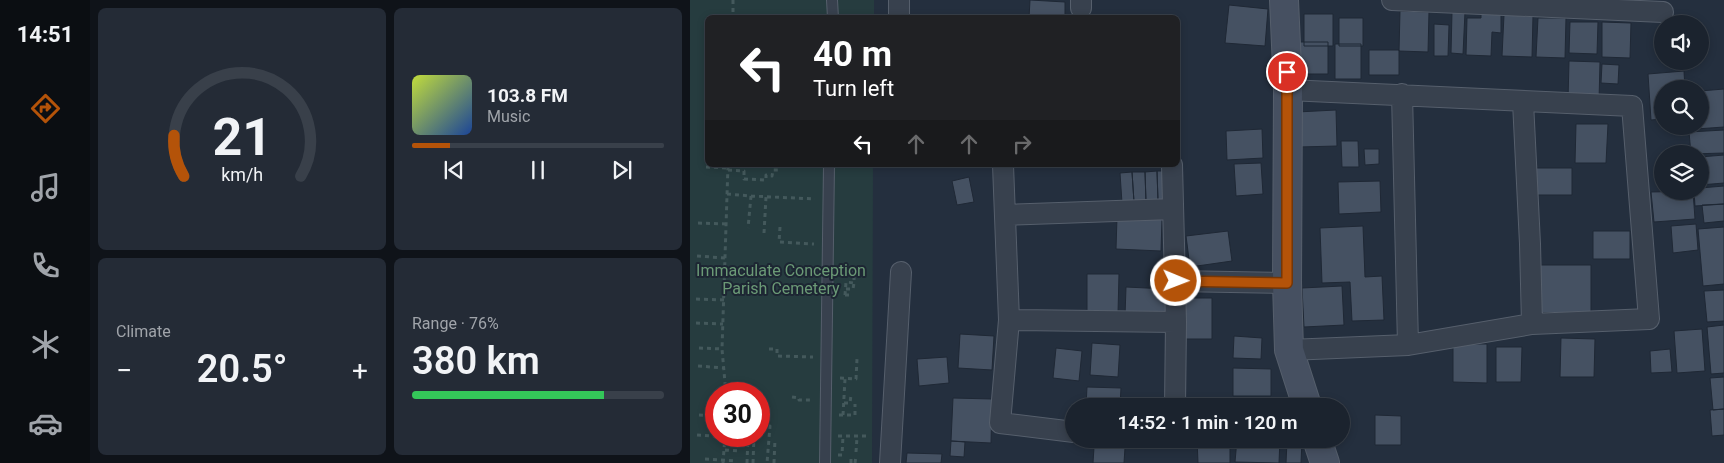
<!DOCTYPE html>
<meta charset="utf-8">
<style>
:root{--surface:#1b232e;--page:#242b36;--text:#f1f3f6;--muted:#a0a4aa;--line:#39404a;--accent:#b45309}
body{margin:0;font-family:Roboto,sans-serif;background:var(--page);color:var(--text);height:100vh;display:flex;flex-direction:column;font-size:19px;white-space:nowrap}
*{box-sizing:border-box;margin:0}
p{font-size:16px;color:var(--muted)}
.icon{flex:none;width:28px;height:28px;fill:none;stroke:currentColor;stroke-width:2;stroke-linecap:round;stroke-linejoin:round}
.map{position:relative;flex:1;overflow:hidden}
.sheet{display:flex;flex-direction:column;gap:8px;padding:8px;background:#0f1319;width:600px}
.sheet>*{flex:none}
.guide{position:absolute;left:15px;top:15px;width:475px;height:152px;border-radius:8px;box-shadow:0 2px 8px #0003,0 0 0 1px var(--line);background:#202124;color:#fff;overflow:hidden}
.controls{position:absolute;left:964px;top:15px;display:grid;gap:10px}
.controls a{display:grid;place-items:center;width:55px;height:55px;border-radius:50%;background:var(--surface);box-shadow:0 2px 8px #0003,0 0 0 1px var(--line);font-size:25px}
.speed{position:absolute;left:15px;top:382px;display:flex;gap:10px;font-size:25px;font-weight:700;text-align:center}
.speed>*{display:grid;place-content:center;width:65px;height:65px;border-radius:50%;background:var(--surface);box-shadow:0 2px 8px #0003,0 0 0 1px var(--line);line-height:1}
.speed .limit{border:8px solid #d22;background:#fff;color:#111}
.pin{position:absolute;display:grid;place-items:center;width:42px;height:42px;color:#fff;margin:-21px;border:2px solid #fff;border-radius:50%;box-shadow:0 1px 5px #0007}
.me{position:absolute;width:55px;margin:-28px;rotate:91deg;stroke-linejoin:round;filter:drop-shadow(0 0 4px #0008)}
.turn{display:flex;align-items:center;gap:18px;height:105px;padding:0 25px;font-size:22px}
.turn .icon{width:65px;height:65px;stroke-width:2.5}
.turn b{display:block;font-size:35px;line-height:42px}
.lanes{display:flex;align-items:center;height:48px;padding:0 25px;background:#0003;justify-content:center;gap:25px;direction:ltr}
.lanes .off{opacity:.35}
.big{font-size:38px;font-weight:600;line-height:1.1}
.sheet .card{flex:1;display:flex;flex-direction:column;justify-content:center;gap:8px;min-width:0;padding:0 18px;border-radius:8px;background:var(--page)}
.sheet .dial{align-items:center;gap:0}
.dial svg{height:130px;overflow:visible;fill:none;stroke:var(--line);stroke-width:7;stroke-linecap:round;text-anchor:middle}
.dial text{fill:var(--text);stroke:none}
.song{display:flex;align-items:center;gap:15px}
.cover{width:60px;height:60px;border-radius:8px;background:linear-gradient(135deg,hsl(70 70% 55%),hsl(220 70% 35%))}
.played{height:5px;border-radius:2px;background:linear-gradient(90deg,var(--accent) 15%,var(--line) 15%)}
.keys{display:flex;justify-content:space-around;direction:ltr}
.heat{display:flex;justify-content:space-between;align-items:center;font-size:28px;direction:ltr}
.charge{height:8px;border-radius:4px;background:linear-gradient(90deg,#34c759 76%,var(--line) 0)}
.sheet .tiles{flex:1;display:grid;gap:8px;grid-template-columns:repeat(2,1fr)}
.trip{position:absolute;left:375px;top:398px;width:285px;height:50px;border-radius:25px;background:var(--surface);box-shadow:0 2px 8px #0003,0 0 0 1px var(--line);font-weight:600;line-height:50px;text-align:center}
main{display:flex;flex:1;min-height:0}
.tab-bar{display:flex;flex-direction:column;width:90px;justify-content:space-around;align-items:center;background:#0b0e12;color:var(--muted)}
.tab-bar .icon{width:35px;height:35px}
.tab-bar .on{color:var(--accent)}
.tab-bar b{font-size:22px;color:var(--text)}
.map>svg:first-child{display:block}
.green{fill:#263c3f;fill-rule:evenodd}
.building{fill:#455162;stroke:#1f2835}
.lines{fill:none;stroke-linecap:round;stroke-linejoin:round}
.lane-casing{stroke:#565f6c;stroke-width:12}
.street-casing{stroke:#565f6c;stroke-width:22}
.secondary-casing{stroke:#565f6c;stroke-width:30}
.path{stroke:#44595c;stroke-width:3;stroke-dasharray:4 4;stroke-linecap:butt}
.lane{stroke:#38414e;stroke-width:10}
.street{stroke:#38414e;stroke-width:20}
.secondary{stroke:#465061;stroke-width:28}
.route-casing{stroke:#753606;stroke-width:12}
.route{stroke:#b45309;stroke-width:9}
.labels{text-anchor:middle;stroke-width:4;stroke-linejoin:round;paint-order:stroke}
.park-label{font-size:16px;fill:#6b9a76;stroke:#1d2633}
</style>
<main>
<nav class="tab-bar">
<b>14:51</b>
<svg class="icon on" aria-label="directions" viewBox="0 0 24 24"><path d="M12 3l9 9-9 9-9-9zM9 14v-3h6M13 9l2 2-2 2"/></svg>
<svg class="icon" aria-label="music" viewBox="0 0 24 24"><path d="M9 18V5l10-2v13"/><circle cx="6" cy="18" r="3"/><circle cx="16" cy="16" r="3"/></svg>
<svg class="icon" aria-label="phone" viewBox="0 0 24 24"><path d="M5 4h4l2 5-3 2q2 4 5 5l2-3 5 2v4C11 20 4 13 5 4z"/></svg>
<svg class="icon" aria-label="climate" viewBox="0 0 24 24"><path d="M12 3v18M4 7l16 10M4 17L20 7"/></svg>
<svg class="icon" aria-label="car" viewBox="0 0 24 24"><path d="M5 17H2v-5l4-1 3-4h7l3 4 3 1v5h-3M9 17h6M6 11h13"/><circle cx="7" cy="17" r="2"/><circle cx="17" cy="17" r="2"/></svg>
</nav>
<section class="sheet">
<div class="tiles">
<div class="card dial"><svg viewBox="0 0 100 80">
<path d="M14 69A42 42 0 1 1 86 69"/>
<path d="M14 69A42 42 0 0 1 8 44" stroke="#b45309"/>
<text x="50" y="56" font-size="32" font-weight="700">21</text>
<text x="50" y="72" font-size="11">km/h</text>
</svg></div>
<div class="card">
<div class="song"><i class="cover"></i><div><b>103.8 FM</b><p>Music</p></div></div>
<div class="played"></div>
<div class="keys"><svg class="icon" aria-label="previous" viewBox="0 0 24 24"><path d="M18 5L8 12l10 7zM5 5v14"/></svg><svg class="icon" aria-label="pause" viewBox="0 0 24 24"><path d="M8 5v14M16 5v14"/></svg><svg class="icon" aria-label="next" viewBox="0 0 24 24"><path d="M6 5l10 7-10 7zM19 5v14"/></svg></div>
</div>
<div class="card"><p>Climate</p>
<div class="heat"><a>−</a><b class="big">20.5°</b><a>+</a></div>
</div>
<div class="card"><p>Range · 76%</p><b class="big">380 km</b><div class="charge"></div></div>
</div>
</section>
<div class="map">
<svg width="1034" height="463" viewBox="0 0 1034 463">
<rect width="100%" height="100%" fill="#242f3e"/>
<!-- green -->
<path class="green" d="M0,0H184V17L18,18V165H183L182,463H0ZM26,394H69V436H26Z"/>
<!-- building -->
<path class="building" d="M340,0L375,2V18H339Z
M539,5L578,9L575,46L535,43Z
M710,11L739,12L738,52L709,51Z
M762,12H775L773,54L761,53Z
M614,14H643V46H614Z
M791,14H811V33L802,32L801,56L776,55L777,18H791Z
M814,15L843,16L842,57L812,56Z
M649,18H673V46H649Z
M848,18H876L875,58L846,57Z
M880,22H908L907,54L879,53Z
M912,22L941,23L940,58L912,57Z
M744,24L759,25L758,56H744Z
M607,42H638V74H607Z
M645,44H671V79H645Z
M679,50H709V75H679Z
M879,61L910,62L909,101L878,100Z
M912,64L929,65L928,84L911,83Z
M994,71L995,89H972V119L961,120L958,74Z
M1034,89V127L1006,129L1005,126H1010V91Z
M646,110L647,146L609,147L607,112Z
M886,124H918L916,163H885Z
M572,129L573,158L537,160L536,131Z
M1034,130V153L1001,154L999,132Z
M651,141H668L669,167H652Z
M674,149H689V164L675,165Z
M1034,155V183L1010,185V157Z
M571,163L573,194L546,196L544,164Z
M842,168H882V195H841Z
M467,171L468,201L456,202L455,172Z
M467,171H479L480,201H468Z
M442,172L444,202L432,203L430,173Z
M442,172H455L456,202H444Z
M279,177L284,202L267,205L262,181Z
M690,181L691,212L649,214L648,182Z
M1034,186V204L1005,206L1004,191H1010V188Z
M1003,191L1005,219L964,222L961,192Z
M1034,204V221L1014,223L1012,205Z
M427,217L472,219L471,251L426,249Z
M1006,224L1008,250L983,253L981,226Z
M673,226L675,277L692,276L694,320L662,321L660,282L632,283L630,228Z
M1034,227V284L1013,286L1008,229Z
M538,231L542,261L500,267L496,236Z
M903,231H940V259H903Z
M846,265H901V312L846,313Z
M397,274H429L428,313H397Z
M652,286L654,325L614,327L612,288Z
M436,287L477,289L476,318L435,316Z
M1034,290V321L1017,322L1014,291Z
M494,298H522V339H494Z
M1034,325V373L1021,374L1017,327Z
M1012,329L1015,371L987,373L984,331Z
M270,334L304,336L302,370L268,368Z
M544,336L572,338L571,359L543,358Z
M871,338L905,339L904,377H870Z
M402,343L430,345L428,377L400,375Z
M763,344H797V383L763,382Z
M806,347H832L831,382H806Z
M366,348L392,351L389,381L363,378Z
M980,349L982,372L961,373L960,351Z
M257,357L259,383L229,386L227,359Z
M543,368L581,369V396H543Z
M1034,377V409L1023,410L1020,378Z
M397,387L431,388L430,406H396Z
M263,398L302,399L301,443L261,441Z
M544,400L581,401V406H544Z
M1034,409V435L1022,436L1020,410Z
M685,415L711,416V445H685Z
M507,439H540V463H508Z
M547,439H590L589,463L545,462Z
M261,441L275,442L274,457L260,456Z
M597,441H612L611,463H596Z
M404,447L435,448L434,463H403Z
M217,453L252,454L251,463H216Z"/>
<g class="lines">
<defs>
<path id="lane" d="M142,0L143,18
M135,463L139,165"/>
<path id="street" d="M209,0V18
M391,0V8
M702,0L973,12
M598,90L942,106L959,319L842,324L840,244L833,102
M712,94L718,345L842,324
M313,165L319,320L310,423L384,432
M482,165L486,322L485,406
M315,215L483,209
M486,281L597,283
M319,320L486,322
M599,350L718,345
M200,463L211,272"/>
<path id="secondary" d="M594,0L598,90L597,283L599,350L617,406
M627,439L635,463"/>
</defs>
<!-- lane casing -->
<use href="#lane" class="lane-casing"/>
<!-- street casing -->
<use href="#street" class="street-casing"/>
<!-- secondary casing -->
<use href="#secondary" class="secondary-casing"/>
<!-- path -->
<path class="path" d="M43,0V18
M103,165H104
M16,167L38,168
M38,170L54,171V179L76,180V175L82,176L83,170H89L90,165
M37,194L61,196L58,228
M61,196L125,199
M8,223L36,224
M90,227L89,242L124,244
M74,233L76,197
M7,256L35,258
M7,271L35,273
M150,272H155L156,262
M156,289H163L164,283
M155,295L156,282L164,283V266
M155,295H163
M6,299L34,300
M6,323L33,324
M9,348L32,349
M79,349H87V356L123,357
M8,366L34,368
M150,378L166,379L167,359
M36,394L32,349L38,165
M102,397L109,398V400H123
M154,403H160L161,395
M69,411L73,412V426H80L77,463
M9,415L26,416
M149,415H165V404
M153,415L155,379
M7,435L35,437
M148,436H179
M35,450L49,451
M166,452L167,437
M148,455H152L153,436
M15,459L47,461
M33,463L35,436
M57,463L58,436
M63,463L64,436
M84,463L85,439
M161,463V456
M165,463L166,456"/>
<!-- lane -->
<use href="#lane" class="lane"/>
<!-- street -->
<use href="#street" class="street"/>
<!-- secondary -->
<use href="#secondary" class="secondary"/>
</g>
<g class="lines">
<defs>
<path id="route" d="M486,281L597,283V72"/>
</defs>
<!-- route casing -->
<use href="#route" class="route-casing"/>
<!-- route -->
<use href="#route" class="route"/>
</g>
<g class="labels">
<!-- park labels -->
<g class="park-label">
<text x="91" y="276">Immaculate Conception<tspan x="91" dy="18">Parish Cemetery</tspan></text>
</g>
</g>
</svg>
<div class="controls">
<a><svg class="icon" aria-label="sound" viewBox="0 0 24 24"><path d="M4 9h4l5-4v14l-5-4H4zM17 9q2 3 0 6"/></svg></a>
<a><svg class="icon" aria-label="search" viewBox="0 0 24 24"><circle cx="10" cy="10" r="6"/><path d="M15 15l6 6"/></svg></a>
<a><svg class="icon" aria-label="layers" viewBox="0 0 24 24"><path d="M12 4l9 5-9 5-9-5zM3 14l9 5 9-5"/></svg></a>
</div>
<div class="speed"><div class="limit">30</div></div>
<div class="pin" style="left:597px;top:72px;background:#d93025"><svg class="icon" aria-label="arrive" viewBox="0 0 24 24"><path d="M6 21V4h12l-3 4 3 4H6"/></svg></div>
<svg class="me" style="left:486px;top:281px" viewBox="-20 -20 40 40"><circle r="17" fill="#b45309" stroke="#fff" stroke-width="3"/><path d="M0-11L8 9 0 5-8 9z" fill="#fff"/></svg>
<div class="trip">14:52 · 1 min · 120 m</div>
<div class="guide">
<div class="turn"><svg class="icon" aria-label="left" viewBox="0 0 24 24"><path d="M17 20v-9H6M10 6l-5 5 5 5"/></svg><div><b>40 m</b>Turn left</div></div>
<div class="lanes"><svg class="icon" aria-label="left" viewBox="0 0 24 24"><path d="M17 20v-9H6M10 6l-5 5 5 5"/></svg><svg class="icon off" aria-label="ahead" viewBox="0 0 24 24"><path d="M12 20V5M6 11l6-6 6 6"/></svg><svg class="icon off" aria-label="ahead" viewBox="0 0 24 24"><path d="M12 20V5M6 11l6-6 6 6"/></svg><svg class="icon off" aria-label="right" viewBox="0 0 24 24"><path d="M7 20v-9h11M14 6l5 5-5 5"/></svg></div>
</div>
</div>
</main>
